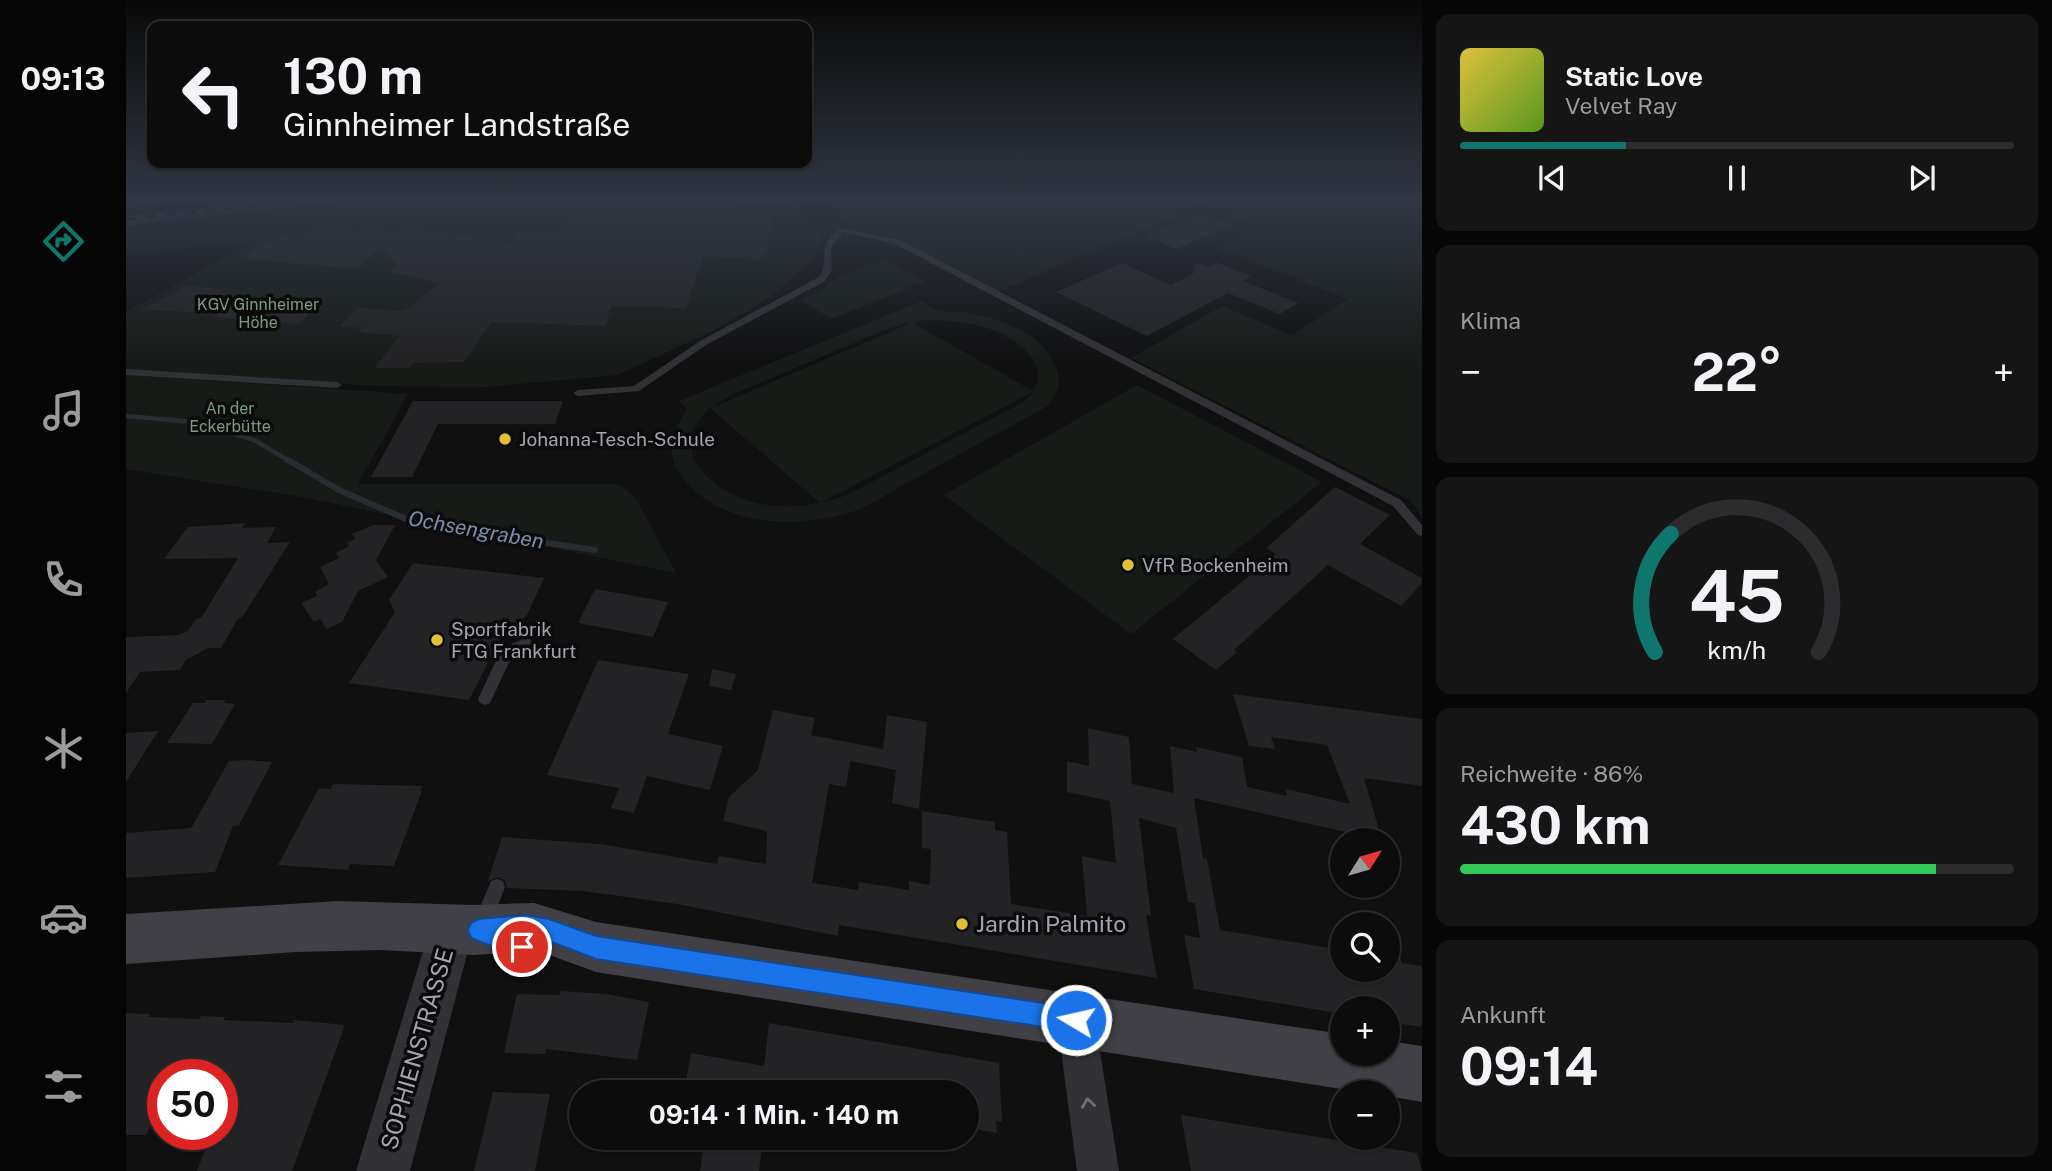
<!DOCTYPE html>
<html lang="de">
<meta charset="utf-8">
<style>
:root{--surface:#0c0c0d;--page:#151516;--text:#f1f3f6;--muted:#9a9b9d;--line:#2c2c2e;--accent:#0f766e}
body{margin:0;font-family:"Public Sans",sans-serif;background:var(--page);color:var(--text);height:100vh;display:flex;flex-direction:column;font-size:26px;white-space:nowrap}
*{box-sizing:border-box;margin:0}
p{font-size:23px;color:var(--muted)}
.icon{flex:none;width:38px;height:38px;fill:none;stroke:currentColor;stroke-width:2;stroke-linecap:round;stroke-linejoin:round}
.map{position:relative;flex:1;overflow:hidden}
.details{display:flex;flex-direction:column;gap:14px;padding:14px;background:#070707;width:630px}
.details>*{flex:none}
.top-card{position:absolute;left:21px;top:21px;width:665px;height:147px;border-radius:14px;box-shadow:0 2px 5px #0004,0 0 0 2px var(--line);background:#0c0c0d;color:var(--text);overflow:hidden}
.needle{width:46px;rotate:53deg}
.buttons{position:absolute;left:1204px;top:828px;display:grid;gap:14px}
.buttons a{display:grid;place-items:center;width:70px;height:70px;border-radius:50%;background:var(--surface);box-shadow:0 2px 5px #0004,0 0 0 2px var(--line);font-size:35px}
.speed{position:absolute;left:21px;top:1059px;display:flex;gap:14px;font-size:35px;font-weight:700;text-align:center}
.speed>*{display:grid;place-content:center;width:91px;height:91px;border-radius:50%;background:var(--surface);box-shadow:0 2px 5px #0004,0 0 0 2px var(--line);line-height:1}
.speed .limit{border:10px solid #d22;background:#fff;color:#111}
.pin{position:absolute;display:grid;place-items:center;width:60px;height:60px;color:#fff;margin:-30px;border:4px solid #fff;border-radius:50%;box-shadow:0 2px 7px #0007}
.me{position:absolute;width:77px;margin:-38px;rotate:279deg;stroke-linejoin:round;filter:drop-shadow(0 0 5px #0008)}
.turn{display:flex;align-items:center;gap:24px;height:147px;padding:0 21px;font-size:32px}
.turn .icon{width:91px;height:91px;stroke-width:2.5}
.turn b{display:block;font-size:49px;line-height:60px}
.big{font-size:52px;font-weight:700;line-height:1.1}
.details .widget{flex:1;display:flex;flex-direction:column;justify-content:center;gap:10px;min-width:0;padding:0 24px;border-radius:14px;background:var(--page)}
.details .dial{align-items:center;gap:0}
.dial svg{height:182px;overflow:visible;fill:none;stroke:var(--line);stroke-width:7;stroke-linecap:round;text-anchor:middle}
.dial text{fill:var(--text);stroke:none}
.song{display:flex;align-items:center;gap:21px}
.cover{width:84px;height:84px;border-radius:10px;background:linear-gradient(135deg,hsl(50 70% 55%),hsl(90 70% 35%))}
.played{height:7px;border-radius:4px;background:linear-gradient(90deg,var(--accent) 30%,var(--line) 30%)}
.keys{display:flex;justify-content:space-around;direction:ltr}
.heat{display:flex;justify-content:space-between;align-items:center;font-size:38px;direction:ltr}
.charge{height:10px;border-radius:5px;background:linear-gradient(90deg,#34c759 86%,var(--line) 0)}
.trip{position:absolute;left:443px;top:1080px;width:410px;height:70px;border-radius:35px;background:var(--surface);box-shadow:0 2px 5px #0004,0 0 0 2px var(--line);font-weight:700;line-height:70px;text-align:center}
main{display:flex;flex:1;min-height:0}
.dock{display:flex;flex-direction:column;width:126px;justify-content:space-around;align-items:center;background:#050505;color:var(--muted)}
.dock .icon{width:49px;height:49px}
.dock .current{color:var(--accent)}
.dock b{font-size:32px;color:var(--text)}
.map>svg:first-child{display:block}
.green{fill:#171b18;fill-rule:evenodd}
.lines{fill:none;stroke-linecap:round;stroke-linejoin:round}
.stream-far1{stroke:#282d34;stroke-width:4.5}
.stream{stroke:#282d34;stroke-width:6}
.building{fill:#232325}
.service{fill:#313136;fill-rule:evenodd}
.minor{fill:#313136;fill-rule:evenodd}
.tertiary{fill:#313136;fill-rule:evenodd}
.secondary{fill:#404046;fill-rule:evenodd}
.rail-casing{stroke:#45454b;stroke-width:5}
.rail{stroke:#0b0b0c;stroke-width:3.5;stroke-dasharray:10;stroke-linecap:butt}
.oneway{stroke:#6f717a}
.route{fill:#1a73e8;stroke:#114b97;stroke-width:2}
.poi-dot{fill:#e1bf38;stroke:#0b0b0c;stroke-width:2.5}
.labels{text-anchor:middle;stroke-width:7;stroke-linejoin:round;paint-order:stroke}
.far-park-label{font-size:16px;fill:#7b9b81;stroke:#0b0b0c}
.poi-label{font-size:19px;fill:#a2a5b1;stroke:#0b0b0c;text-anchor:start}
.water-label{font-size:21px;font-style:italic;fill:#7b8eaa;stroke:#0b0b0c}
.near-poi-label{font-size:23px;fill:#a2a5b1;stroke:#0b0b0c;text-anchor:start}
.near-street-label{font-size:23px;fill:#a2a5b1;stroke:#0b0b0c}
</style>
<main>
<nav class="dock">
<b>09:13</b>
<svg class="icon current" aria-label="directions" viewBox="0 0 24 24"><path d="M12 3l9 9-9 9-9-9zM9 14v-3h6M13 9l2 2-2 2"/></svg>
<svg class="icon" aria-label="music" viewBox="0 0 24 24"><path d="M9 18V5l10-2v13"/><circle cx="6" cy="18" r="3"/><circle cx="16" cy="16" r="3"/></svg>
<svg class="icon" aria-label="phone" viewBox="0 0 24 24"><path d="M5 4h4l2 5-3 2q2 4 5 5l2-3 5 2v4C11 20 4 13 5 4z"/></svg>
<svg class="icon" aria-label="climate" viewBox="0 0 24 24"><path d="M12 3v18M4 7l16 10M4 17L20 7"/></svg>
<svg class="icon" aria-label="car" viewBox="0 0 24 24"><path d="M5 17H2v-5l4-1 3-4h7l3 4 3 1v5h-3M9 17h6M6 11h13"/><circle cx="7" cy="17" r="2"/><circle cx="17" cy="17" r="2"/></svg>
<svg class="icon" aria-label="filters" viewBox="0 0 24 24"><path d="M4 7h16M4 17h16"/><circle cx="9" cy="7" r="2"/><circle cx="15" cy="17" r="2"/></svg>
</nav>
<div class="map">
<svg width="1296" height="1171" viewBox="0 0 1296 1171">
<rect width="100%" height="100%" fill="#101011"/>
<!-- green -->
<path class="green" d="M247,199H674L671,202C677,214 688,223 695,236L691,254L658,286L626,309L585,332L492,375L359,387L254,386L0,371V312L120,246L105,243L0,255V225Z
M702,199H1089L872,292L767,238L723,227L700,203Z
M1093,199H1296V516L1283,500L1005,358L1096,306L1166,335L1222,299L1092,248L1133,227L1077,207Z
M759,259L800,281L705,319L675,300L696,290L712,276Z
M796,301C802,305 808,310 815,311C822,313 830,312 837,312C871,317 918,332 930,368C936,385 932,395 920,407C875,432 830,456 784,481C765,491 744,507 723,513C670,528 603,527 563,485C537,458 543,438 561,409L553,401ZM800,320C838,321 886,326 908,361C914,372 914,381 907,391L787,323ZM783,323V324L585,408L605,395L764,328ZM907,392L897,402L721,495C693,505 665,509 636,504C590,496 535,451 584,408L694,503Z
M0,375L282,394L232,484H492L509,497L550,573L176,497L0,469Z
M1011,385L1196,482L1005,634L818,495Z"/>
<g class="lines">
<!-- stream-far1 -->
<path class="stream-far1" d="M0,416L68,422L128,440L165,462"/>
<!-- stream -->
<path class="stream" d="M162,460L213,490L289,523L469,550"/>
</g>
<!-- building -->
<path class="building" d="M451,202L482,203L479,208L503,207V210L646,213L642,249L635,259L577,257L560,308L486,306L479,326L365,322L338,362L287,363L284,368H248L274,336L232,332L236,328L213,327L231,308L278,311L314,283L264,272L271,265L254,248L231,269L113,258L154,236L169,239L194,225L235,231L230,224L270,231L278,226L385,244L394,231L431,232Z
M1074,213L1106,224L1051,249L1020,237Z
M1071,262L1082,267L1090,262L1107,269L1125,276L1117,281L1172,303L1154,314L1102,293L1021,336L930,292L996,263L1045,285L1067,274Z
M62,285L97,290L92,293L190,308L172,324L87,317L92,313L15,310Z
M287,401H437L429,424H312L286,477H245Z
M1209,487L1264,515L1234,544L1296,578V583L1275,606L1202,565L1108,650L1111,652L1090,670L1047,639L1150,554L1140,548Z
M119,523L116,528L150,527L141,543L164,542L117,616L111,620L95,648H82L60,660L54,670L14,672L0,693V637L53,635L62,631L70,619L75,618L112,558L38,559L62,527Z
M247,525H269L250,560L262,577L232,591L216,622L201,629L194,619L188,622L175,603L191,596L189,592L203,584L194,567L213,558L210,553L223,546L221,543L229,539L226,534Z
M287,563L418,578L400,617L380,626L343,700L223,683L269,612L263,600Z
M469,589L542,602L527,637L452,623Z
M472,660L563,674L542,734L597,746L584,790L521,776L508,813L485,808L493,788L421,775Z
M586,669L610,674L605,690L583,686Z
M1107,694L1296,719V786L1238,778L1256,840L1068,798L1077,858L1081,859L1094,930L1216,950V970H1262L1263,929L1276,963L1296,966V1027L1262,1022V1008H1216V1014L1068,989L1058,935L1074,938L1069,903L1062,902L1050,828L1013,818L1025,916L1020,915L1031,978L713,925L712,936L551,904L457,891L381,888L379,880L372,877L362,881L376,837L474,844L591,864L593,856L640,864L641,831L597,821L603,797L632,770L647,710L689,718L685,735L757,749L761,715L801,722L793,809L766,803L770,770L724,761L720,787L703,784L686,883L732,890L733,882L783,890V881L804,885L805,849L796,848V811L869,822V830L881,832L885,904L961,916L956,856L990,863L984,801L941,792V761L963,766L962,728L1003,737L1006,784L1048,793L1044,746L1071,752L1070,747L1116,757L1121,787L1161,796L1160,789L1224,804L1201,745L1145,737L1149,749L1123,746Z
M80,700H100L98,703L109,704L86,744L41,743L67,703H79Z
M32,731L0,782V733Z
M122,760L146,762L113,825L107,826L89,872L0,878V833L65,828L103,761Z
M207,784L296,786L294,791H296L268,866L224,864L222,870L152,865L193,788L205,789Z
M435,991L480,994L523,1002L511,1060L420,1049L419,1054L378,1053L391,994L434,995Z
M0,1013L24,1014L22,1017L74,1019L75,1016L99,1017L98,1020L167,1023L168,1020L219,1025L166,1171H71L85,1134H96V1074H37V1127H24L20,1135H0Z
M643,1023L873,1063L876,1122L870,1121L871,1133L848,1129V1117L840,1116V1092H687L688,1088L645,1080L643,1092H558L565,1053L638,1066Z
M367,1092L424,1094L409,1171H348Z
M1055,1115L1291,1153L1296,1171H1065Z
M579,1138H637L633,1171H574Z"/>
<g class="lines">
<!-- service -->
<path class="service" d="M35,199H52L0,208V204Z
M208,199H229L0,226V222Z
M605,199L668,201L671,203L668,205L608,201Z
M715,228L774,240L1275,500L1296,525V536L1292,535L1267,506L769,244L717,232L705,248L706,270L699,281L580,345L513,391L452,396L447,393L452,390L508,386L574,341L693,277C705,261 688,245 715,228Z
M0,369L211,382L216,385L211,388L0,375Z
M399,638L404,639L406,643L404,647L386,656L364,703L359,705L354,703L352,699L376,648Z
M371,879L377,881L379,887L365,923L359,926L353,923L350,917L365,881Z"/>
<!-- minor -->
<path class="minor" d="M950,1001L963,1007L969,1020L993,1171H951L931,1020L937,1007Z"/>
<!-- tertiary -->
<path class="tertiary" d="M326,906L342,912L348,928L284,1171H230L304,928L310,912Z"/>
<!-- secondary -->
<path class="secondary" d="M212,901L347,905L408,903L470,922L1216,1034V1054H1262V1041L1296,1046V1102L1262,1096V1092H1234L470,972L426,956L399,952L347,955L255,950L170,952L0,964V914Z"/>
<defs>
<path id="rail" d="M0,219L194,199"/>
</defs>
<!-- rail casing -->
<use href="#rail" class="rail-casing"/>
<!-- rail -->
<use href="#rail" class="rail"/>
</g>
<!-- one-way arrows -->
<defs><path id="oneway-chevron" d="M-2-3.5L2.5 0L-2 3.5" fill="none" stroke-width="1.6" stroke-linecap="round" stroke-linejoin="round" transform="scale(1.75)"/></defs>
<use class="oneway" href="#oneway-chevron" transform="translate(962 1103) rotate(-98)"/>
<!-- sky -->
<linearGradient id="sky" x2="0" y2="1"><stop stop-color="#090909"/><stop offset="0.55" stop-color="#313743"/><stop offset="1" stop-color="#313743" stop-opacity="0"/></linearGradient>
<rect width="1296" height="363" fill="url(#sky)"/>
<!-- route -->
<path class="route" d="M400,915L423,919L470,936L950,1008L959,1012L962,1020L959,1029L950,1032L470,959L423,941L403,938L407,947L404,955L396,958L345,938L342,930L345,923L353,919Z"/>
<!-- markers -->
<g class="poi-dot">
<circle cx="379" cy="439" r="7"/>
<circle cx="1002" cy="565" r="7"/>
<circle cx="311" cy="640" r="7"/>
<circle cx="836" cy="924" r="7"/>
</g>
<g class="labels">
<!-- far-park labels -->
<g class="far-park-label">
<text x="132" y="310">KGV Ginnheimer<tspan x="132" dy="18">Höhe</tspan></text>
<text x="104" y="414">An der<tspan x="104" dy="18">Eckerbütte</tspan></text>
</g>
<!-- poi labels -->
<g class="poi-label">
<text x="393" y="446">Johanna-Tesch-Schule</text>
<text x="1016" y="572">VfR Bockenheim</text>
<text x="325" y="636">Sportfabrik<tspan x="325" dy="22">FTG Frankfurt</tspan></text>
</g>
<!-- water labels -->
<g class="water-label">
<text transform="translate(350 530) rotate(10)" y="7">Ochsengraben</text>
</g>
<!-- near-poi labels -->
<g class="near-poi-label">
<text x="850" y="932">Jardin Palmito</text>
</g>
<!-- near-street labels -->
<g class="near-street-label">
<text transform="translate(291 1049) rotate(-74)" y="8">SOPHIENSTRASSE</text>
</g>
</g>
</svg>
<div class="buttons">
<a><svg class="needle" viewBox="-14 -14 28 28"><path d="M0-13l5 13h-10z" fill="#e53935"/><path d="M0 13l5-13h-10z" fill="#9a9b9d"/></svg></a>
<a><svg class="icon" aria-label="search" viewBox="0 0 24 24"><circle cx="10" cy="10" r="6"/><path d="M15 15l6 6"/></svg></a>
<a>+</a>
<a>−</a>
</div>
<div class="speed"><div class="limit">50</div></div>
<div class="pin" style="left:396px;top:947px;background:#d93025"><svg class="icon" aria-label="arrive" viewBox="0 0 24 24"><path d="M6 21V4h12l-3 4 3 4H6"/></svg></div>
<svg class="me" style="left:950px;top:1020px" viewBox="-20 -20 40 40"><circle r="17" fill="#1a73e8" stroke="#fff" stroke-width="3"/><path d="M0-11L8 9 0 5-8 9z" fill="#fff"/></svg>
<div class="trip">09:14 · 1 Min. · 140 m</div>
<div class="top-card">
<div class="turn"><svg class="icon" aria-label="left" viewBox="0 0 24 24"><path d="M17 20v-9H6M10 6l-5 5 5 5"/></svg><div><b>130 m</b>Ginnheimer Landstraße</div></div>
</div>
</div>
<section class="details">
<div class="widget">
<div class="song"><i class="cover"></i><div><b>Static Love</b><p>Velvet Ray</p></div></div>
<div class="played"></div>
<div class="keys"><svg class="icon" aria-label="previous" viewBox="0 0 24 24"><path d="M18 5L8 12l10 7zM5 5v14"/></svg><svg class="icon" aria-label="pause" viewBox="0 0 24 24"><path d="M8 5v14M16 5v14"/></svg><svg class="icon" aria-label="next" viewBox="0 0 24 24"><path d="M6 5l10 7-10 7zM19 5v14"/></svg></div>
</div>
<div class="widget"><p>Klima</p>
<div class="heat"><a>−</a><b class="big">22°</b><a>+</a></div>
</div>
<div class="widget dial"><svg viewBox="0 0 100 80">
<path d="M14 69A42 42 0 1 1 86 69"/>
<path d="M14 69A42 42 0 0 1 21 17" stroke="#0f766e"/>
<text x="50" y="56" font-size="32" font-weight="700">45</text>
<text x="50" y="72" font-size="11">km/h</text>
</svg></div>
<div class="widget"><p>Reichweite · 86%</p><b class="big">430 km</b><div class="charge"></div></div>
<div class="widget"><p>Ankunft</p><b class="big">09:14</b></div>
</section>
</main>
